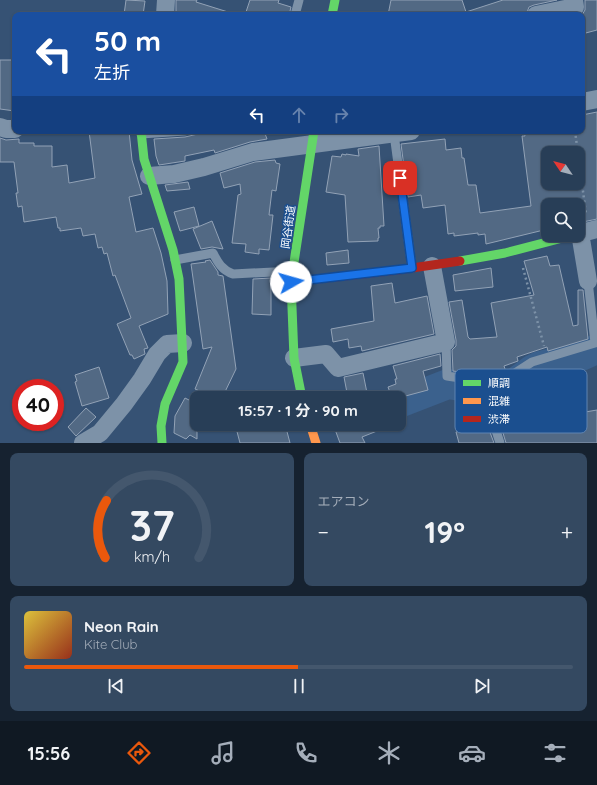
<!DOCTYPE html>
<html lang="ja">
<meta charset="utf-8">
<style>
:root{--surface:#283e57;--page:#344961;--text:#f1f3f6;--muted:#a5aeba;--line:#44576d;--accent:#ea580c}
body{margin:0;font-family:Quicksand,"Noto Sans JP",sans-serif;background:var(--page);color:var(--text);height:100vh;display:flex;flex-direction:column;font-size:15px;white-space:nowrap}
*{box-sizing:border-box;margin:0}
p{font-size:13px;color:var(--muted)}
.icon{flex:none;width:22px;height:22px;fill:none;stroke:currentColor;stroke-width:2;stroke-linecap:round;stroke-linejoin:round}
.map{position:relative;height:443px;overflow:hidden}
.drawer{display:flex;flex-direction:column;gap:10px;padding:10px;background:#162230;flex:1}
.drawer>*{flex:none}
.guide{position:absolute;left:12px;top:12px;width:573px;height:122px;border-radius:8px;box-shadow:0 1px 3px #0004,0 0 0 1px var(--line);background:#1a4fa0;color:#fff;overflow:hidden}
.needle{width:26px;rotate:305deg}
.controls{position:absolute;left:541px;top:146px;display:grid;gap:8px}
.controls a{display:grid;place-items:center;width:44px;height:44px;border-radius:8px;background:var(--surface);box-shadow:0 1px 3px #0004,0 0 0 1px var(--line);font-size:20px}
.speed{position:absolute;left:12px;top:379px;display:flex;gap:8px;font-size:20px;font-weight:700;text-align:center}
.speed>*{display:grid;place-content:center;width:52px;height:52px;border-radius:50%;background:var(--surface);box-shadow:0 1px 3px #0004,0 0 0 1px var(--line);line-height:1}
.speed .limit{border:6px solid #d22;background:#fff;color:#111}
.pin{position:absolute;display:grid;place-items:center;width:34px;height:34px;color:#fff;margin:-17px;border-radius:8px;box-shadow:0 2px 6px #0006}
.me{position:absolute;width:44px;margin:-22px;rotate:83deg;stroke-linejoin:round;filter:drop-shadow(0 0 3px #0008)}
.turn{display:flex;align-items:center;gap:14px;height:84px;padding:0 16px;font-size:18px}
.turn .icon{width:52px;height:52px;stroke-width:2.5}
.turn b{display:block;font-size:28px;line-height:34px}
.lanes{display:flex;align-items:center;height:38px;padding:0 16px;background:#0003;justify-content:center;gap:20px;direction:ltr}
.lanes .off{opacity:.35}
.big{font-size:30px;font-weight:700;line-height:1.1}
.drawer .card{flex:1;display:flex;flex-direction:column;justify-content:center;gap:6px;min-width:0;padding:0 14px;border-radius:8px;background:var(--page)}
.drawer .dial{align-items:center;gap:0}
.dial svg{height:104px;overflow:visible;fill:none;stroke:var(--line);stroke-width:7;stroke-linecap:round;text-anchor:middle}
.dial text{fill:var(--text);stroke:none}
.song{display:flex;align-items:center;gap:12px}
.cover{width:48px;height:48px;border-radius:6px;background:linear-gradient(135deg,hsl(50 70% 55%),hsl(10 70% 35%))}
.played{height:4px;border-radius:2px;background:linear-gradient(90deg,var(--accent) 50%,var(--line) 50%)}
.keys{display:flex;justify-content:space-around;direction:ltr}
.heat{display:flex;justify-content:space-between;align-items:center;font-size:22px;direction:ltr}
.drawer .tiles{flex:1;display:grid;gap:10px;grid-template-columns:1fr 1fr}
.card:last-child{grid-column:span 2}
.trip{position:absolute;left:190px;top:391px;width:216px;height:40px;border-radius:8px;background:var(--surface);box-shadow:0 1px 3px #0004,0 0 0 1px var(--line);font-weight:700;line-height:40px;text-align:center}
.dock{display:flex;height:64px;justify-content:space-around;align-items:center;background:#101923;color:var(--muted)}
.dock .icon{width:28px;height:28px}
.dock .active{color:var(--accent)}
.dock b{font-size:18px;color:var(--text)}
.map>svg:first-child{display:block}
.lines{fill:none;stroke-linecap:round;stroke-linejoin:round}
.river{stroke:#3b618d;stroke-width:30}
.building{fill:#526984;stroke:#92a2b6;fill-rule:evenodd}
.path{stroke:#7d92a8;stroke-width:2.5;stroke-dasharray:2 3;stroke-linecap:butt}
.lane{stroke:#7d92a8;stroke-width:9}
.street{stroke:#7d92a8;stroke-width:18}
.fast{stroke:#63d668;stroke-width:9}
.slow{stroke:#ff974d;stroke-width:9}
.jam{stroke:#b3261e;stroke-width:9}
.route-casing{stroke:#114b97;stroke-width:10}
.route{stroke:#1a73e8;stroke-width:7}
.labels{text-anchor:middle;stroke-width:3;stroke-linejoin:round;paint-order:stroke}
.street-label{font-size:11px;fill:#fff;stroke:#1b4f8f}
.key{fill:#1b4f8f;stroke:#5f84b1;stroke-width:1}
.key-label{font-size:11px;fill:#fff}
</style>
<div class="map">
<svg width="597" height="443" viewBox="0 0 597 443">
<rect width="100%" height="100%" fill="#365274"/>
<g class="lines">
<!-- river -->
<path class="river" d="M399,403L448,384L485,390L501,388L512,385L532,370L540,366L581,356L597,349"/>
</g>
<!-- building -->
<path class="building" d="M126,0L145,1L143,15H124Z
M176,0H197L196,2L228,12V15L176,14Z
M250,0H279L278,3L291,7L289,15H245Z
M391,0H462L466,12L503,0H557L534,5L529,7L526,15H388Z
M585,0H597V30L582,34V15L585,10Z
M0,60H15V111L0,109Z
M597,112V219L578,223V205H548V229L486,244L485,234L478,235V233L454,236V233L448,234L445,205L423,208L421,195L408,197L401,144L445,139L446,150L461,148L462,158H464L468,185H476L480,213L531,206L522,136H525L524,131H582V115ZM548,153H578V183H548Z
M89,131H129L132,160L142,194L129,197L136,232L153,228L161,253L167,281L168,314L139,326L148,348L144,349L145,354L134,359L132,355H130L117,324L131,318L115,275L113,276L107,253L104,254L102,247L98,248L95,234L83,236L81,228L60,231V228H58L56,217L24,222L22,206L18,207L16,193H18L14,162H0V138L6,140L19,139V143H34V146H52V167L67,165L69,183L95,178Z
M211,131H264L267,139L250,142L215,153L214,150L185,156V161L159,165L156,156L154,139L185,137Z
M379,146L384,226H380V228H378L379,238H378V241L348,242L345,195L326,192L332,156L341,157L342,154L346,155V154L359,156L358,149Z
M275,160L276,163L280,164L276,191L272,190L269,215H273L269,250L259,249V254L245,252L246,244L232,243L238,195L241,194L240,184L224,188L220,173L255,162Z
M188,182L190,189L167,191L165,185Z
M194,207L199,226L180,231L174,212Z
M212,221L223,249L212,247L201,249L193,229Z
M348,250L349,263L327,265L326,253Z
M547,256L550,266L559,265L573,326L578,325V290H583L588,339L548,351L547,347L517,357L518,361L504,366L506,372L503,373L487,376L453,371L452,350L456,346V340L449,302L462,300L468,337L470,339L497,337L491,303L534,295L524,261Z
M210,260L218,272V275L223,276L236,369L222,398H216L195,389L212,347L203,349L191,264L206,262L205,261Z
M491,268L493,287L455,291L453,275Z
M271,278V315L252,314L253,279Z
M392,283L395,303L427,296L434,334L362,351L361,346L349,348L348,339L333,342L331,329L374,321L371,286Z
M440,354L441,366L423,371L428,390L398,398H392L388,387L396,384L395,379H397L393,366Z
M99,367L109,398L82,406L75,382L77,381L75,375Z
M363,373L367,393L362,394L363,398H348L344,377Z
M185,398L197,404V439L190,435L186,439L174,433L175,416Z
M86,408L96,417L76,436L68,427Z
M597,410V443H506L500,423L521,415L523,419L533,415L535,421L552,415L579,413Z
M235,424H285L290,443H240Z
M333,424H391L392,425L362,437L365,443H340Z
M481,425L482,429L488,427L494,443H459L456,432Z"/>
<g class="lines">
<!-- path -->
<path class="path" d="M575,131L586,214
M523,268L544,346"/>
<!-- lane -->
<path class="lane" d="M295,15L299,0
M141,134L185,131
M394,134L412,268
M175,260L213,253C218,263 222,270 233,274L293,271
M446,342L447,376L487,382L506,379L532,362L595,343L588,281
M480,381L500,443"/>
<!-- street -->
<path class="street" d="M165,15L166,0
M536,15L575,7L574,0
M582,102L597,99
M0,127L6,129H15
M149,176L174,174L204,167L253,152L411,131
M580,233L588,281
M578,234L597,229
M294,358L326,354L338,368L446,342L432,266
M83,443L100,433L124,404L142,379L157,354L167,344L183,343"/>
<!-- fast -->
<path class="fast" d="M332,15L335,0
M141,131L144,159L173,250L179,279L183,362L165,404L161,426L162,443
M460,261L505,253L574,235
M302,398L294,358L291,282L314,131"/>
<!-- slow -->
<path class="slow" d="M310,424L316,443"/>
<!-- jam -->
<path class="jam" d="M291,282L398,270L460,261"/>
</g>
<g class="lines">
<defs>
<path id="route" d="M291,282L412,268L400,178"/>
</defs>
<!-- route casing -->
<use href="#route" class="route-casing"/>
<!-- route -->
<use href="#route" class="route"/>
</g>
<g class="labels">
<!-- street labels -->
<g class="street-label">
<text transform="translate(288 227) rotate(-82)" y="4">岡谷街道</text>
</g>
</g>
<!-- legend -->
<rect x="455" y="369" width="132" height="64" rx="6" class="key"/>
<rect x="463" y="380" width="18" height="6" fill="#63d668"/>
<rect x="463" y="398" width="18" height="6" fill="#ff974d"/>
<rect x="463" y="416" width="18" height="6" fill="#b3261e"/>
<g class="key-label">
<text x="488" y="387">順調</text>
<text x="488" y="405">混雑</text>
<text x="488" y="423">渋滞</text>
</g>
</svg>
<div class="controls">
<a><svg class="needle" viewBox="-14 -14 28 28"><path d="M0-13l5 13h-10z" fill="#e53935"/><path d="M0 13l5-13h-10z" fill="#a5aeba"/></svg></a>
<a><svg class="icon" aria-label="search" viewBox="0 0 24 24"><circle cx="10" cy="10" r="6"/><path d="M15 15l6 6"/></svg></a>
</div>
<div class="speed"><div class="limit">40</div></div>
<div class="pin" style="left:400px;top:178px;background:#d93025"><svg class="icon" aria-label="arrive" viewBox="0 0 24 24"><path d="M6 21V4h12l-3 4 3 4H6"/></svg></div>
<svg class="me" style="left:291px;top:282px" viewBox="-20 -20 40 40"><circle r="19" fill="#fff"/><path d="M0-13L10 11 0 6-10 11z" fill="#1a73e8"/></svg>
<div class="trip">15:57 · 1 分 · 90 m</div>
<div class="guide">
<div class="turn"><svg class="icon" aria-label="left" viewBox="0 0 24 24"><path d="M17 20v-9H6M10 6l-5 5 5 5"/></svg><div><b>50 m</b>左折</div></div>
<div class="lanes"><svg class="icon" aria-label="left" viewBox="0 0 24 24"><path d="M17 20v-9H6M10 6l-5 5 5 5"/></svg><svg class="icon off" aria-label="ahead" viewBox="0 0 24 24"><path d="M12 20V5M6 11l6-6 6 6"/></svg><svg class="icon off" aria-label="right" viewBox="0 0 24 24"><path d="M7 20v-9h11M14 6l5 5-5 5"/></svg></div>
</div>
</div>
<section class="drawer">
<div class="tiles">
<div class="card dial"><svg viewBox="0 0 100 80">
<path d="M14 69A42 42 0 1 1 86 69"/>
<path d="M14 69A42 42 0 0 1 15 25" stroke="#ea580c"/>
<text x="50" y="56" font-size="32" font-weight="700">37</text>
<text x="50" y="72" font-size="11">km/h</text>
</svg></div>
<div class="card"><p>エアコン</p>
<div class="heat"><a>−</a><b class="big">19°</b><a>+</a></div>
</div>
<div class="card">
<div class="song"><i class="cover"></i><div><b>Neon Rain</b><p>Kite Club</p></div></div>
<div class="played"></div>
<div class="keys"><svg class="icon" aria-label="previous" viewBox="0 0 24 24"><path d="M18 5L8 12l10 7zM5 5v14"/></svg><svg class="icon" aria-label="pause" viewBox="0 0 24 24"><path d="M8 5v14M16 5v14"/></svg><svg class="icon" aria-label="next" viewBox="0 0 24 24"><path d="M6 5l10 7-10 7zM19 5v14"/></svg></div>
</div>
</div>
</section>
<nav class="dock">
<b>15:56</b>
<svg class="icon active" aria-label="directions" viewBox="0 0 24 24"><path d="M12 3l9 9-9 9-9-9zM9 14v-3h6M13 9l2 2-2 2"/></svg>
<svg class="icon" aria-label="music" viewBox="0 0 24 24"><path d="M9 18V5l10-2v13"/><circle cx="6" cy="18" r="3"/><circle cx="16" cy="16" r="3"/></svg>
<svg class="icon" aria-label="phone" viewBox="0 0 24 24"><path d="M5 4h4l2 5-3 2q2 4 5 5l2-3 5 2v4C11 20 4 13 5 4z"/></svg>
<svg class="icon" aria-label="climate" viewBox="0 0 24 24"><path d="M12 3v18M4 7l16 10M4 17L20 7"/></svg>
<svg class="icon" aria-label="car" viewBox="0 0 24 24"><path d="M5 17H2v-5l4-1 3-4h7l3 4 3 1v5h-3M9 17h6M6 11h13"/><circle cx="7" cy="17" r="2"/><circle cx="17" cy="17" r="2"/></svg>
<svg class="icon" aria-label="filters" viewBox="0 0 24 24"><path d="M4 7h16M4 17h16"/><circle cx="9" cy="7" r="2"/><circle cx="15" cy="17" r="2"/></svg>
</nav>
